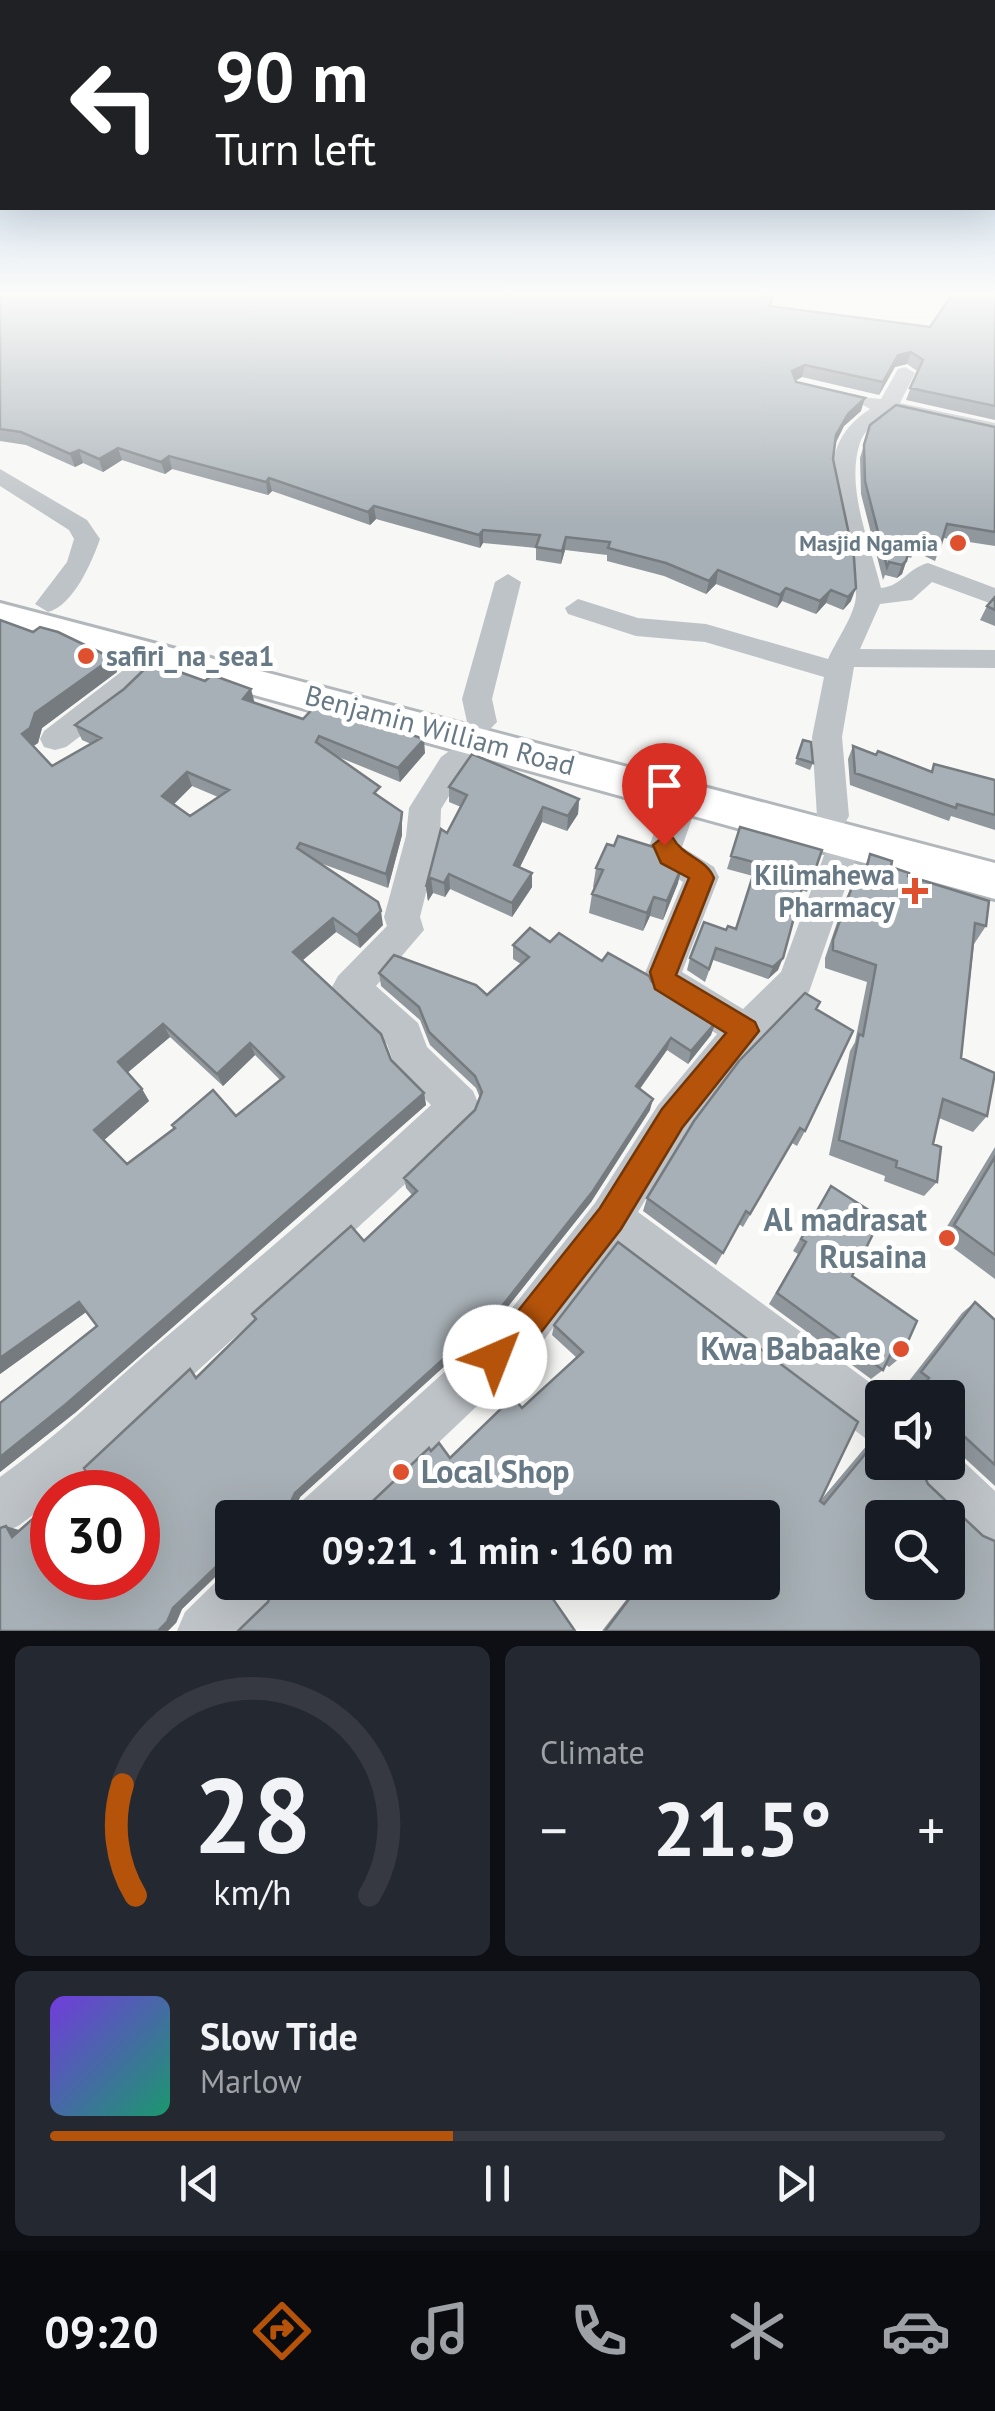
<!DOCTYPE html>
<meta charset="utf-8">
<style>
:root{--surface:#171b24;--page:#242831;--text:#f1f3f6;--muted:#9ea1a6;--line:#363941;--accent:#b45309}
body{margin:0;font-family:"PT Sans",sans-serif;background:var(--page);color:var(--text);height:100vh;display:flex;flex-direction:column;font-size:38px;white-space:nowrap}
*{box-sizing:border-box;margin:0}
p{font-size:32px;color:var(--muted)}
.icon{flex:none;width:55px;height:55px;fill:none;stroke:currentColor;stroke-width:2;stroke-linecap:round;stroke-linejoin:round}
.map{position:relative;height:1631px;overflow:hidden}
.panel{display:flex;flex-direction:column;gap:15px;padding:15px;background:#0d0f14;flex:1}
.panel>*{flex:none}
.top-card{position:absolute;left:0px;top:0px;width:995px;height:210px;box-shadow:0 10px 40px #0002;background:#202124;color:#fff;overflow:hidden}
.tools{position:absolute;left:865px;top:1380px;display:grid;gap:20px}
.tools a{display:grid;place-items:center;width:100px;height:100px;border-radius:10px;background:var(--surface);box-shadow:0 10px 40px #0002;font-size:50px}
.speed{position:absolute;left:30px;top:1470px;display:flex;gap:20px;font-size:50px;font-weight:700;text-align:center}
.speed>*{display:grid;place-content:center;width:130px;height:130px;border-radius:50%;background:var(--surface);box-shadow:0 10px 40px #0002;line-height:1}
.speed .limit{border:15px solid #d22;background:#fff;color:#111}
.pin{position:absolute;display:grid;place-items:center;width:85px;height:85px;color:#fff;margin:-102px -42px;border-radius:50% 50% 50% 0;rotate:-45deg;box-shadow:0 0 10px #0007}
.pin .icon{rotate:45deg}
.me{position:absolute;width:110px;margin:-55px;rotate:44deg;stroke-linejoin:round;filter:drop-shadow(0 0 8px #0008)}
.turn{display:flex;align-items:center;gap:35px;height:210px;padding:0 50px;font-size:45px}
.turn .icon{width:130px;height:130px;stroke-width:2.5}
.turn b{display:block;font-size:70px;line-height:85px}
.big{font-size:75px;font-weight:700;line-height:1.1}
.panel .card{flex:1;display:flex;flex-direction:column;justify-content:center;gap:15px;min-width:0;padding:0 35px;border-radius:15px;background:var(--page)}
.panel .dial{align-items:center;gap:0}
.dial svg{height:260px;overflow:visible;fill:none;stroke:var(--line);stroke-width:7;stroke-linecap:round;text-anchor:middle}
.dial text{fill:var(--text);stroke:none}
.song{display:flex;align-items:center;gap:30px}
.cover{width:120px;height:120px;border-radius:15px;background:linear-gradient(135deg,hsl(260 70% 55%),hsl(160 70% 35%))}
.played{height:10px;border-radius:5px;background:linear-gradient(90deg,var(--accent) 45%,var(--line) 45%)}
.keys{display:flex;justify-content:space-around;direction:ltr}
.heat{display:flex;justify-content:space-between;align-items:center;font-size:55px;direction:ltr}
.panel .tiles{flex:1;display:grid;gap:15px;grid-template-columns:1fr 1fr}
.card:last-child{grid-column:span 2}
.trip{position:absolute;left:215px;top:1500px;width:565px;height:100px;border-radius:10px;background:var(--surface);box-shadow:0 10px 40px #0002;font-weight:700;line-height:100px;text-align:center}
.tab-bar{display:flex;height:160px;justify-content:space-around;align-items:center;background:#090b0e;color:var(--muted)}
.tab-bar .icon{width:70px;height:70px}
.tab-bar .current{color:var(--accent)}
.tab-bar b{font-size:45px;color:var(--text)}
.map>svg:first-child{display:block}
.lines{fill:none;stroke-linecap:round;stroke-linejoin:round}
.major-casing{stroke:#b2b7bb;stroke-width:6}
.minor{fill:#bec3c7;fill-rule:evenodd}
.major{fill:#fff;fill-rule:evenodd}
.wall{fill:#90979d;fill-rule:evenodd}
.shaded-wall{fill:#757b7f}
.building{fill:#a7b0b6;stroke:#757b7f;stroke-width:2.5;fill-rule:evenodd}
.route{fill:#b45309;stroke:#753606;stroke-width:2.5}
.poi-dot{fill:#de502e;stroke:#fff;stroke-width:4}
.labels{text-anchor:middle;stroke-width:10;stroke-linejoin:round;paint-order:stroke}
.far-poi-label{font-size:22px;font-weight:bold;fill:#677985;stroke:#fff;text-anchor:end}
.poi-label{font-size:28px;font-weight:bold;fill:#677985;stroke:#fff;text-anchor:start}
.street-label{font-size:28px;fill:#677985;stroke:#fff}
.near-poi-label{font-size:32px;font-weight:bold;fill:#677985;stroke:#fff;text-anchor:end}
</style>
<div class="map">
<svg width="995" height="1631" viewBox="0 0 995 1631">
<rect width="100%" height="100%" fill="#f7f7f5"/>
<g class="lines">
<defs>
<path id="major" d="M0,603L995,863V899L0,625Z"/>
</defs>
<!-- major casing -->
<use href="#major" class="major-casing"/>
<!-- minor -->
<path class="minor" d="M905,367L915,373L900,403L995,423V437L891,414C880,421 866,428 861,440C844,485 870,543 881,588C902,586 908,568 928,563L995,588V605L932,582L912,600L880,604L860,649L995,650V668L854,667L842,737L849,816L844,825L833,828L822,825L817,816L812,737L824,677L705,642L636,636L568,614L565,608L578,599L638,618L706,624L828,659C836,641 856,613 856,595C855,530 796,457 870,409L858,402L861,397L881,399L898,369Z
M0,469L87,520L100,539C92,562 73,606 48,612L35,604L67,562L74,539L69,530L0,486Z
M508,574L521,582L492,699L497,722L488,731L498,740L463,773L441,809L440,836L420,917L424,930L376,986L418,1023L427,1047L473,1091L479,1105L473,1119C368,1223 255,1317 146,1418C124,1437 81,1492 52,1492V1501L18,1526L0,1534V1477C55,1438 102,1392 153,1348C247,1268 341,1189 431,1105L396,1070L387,1044L338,998L332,987L338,976L387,926L384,917L406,836L409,808L441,757L477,731L467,722L462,699L495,582Z
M157,650L167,652L171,659L127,701L66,747L55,750L44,747L40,739L44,731L147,652Z
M684,784L695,787L700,796L682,847L714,867L719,877L682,972L743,1009L781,972L833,831L845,827L857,831L862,840L809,992L730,1074L686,1133L638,1212L891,1398H882V1445L865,1438L614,1248L537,1349L359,1518H295L303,1500L505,1317L595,1203L658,1105L717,1034L651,992L645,973L683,882L652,861L647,852L668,796L673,787Z
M948,1447L995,1491V1552C965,1539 915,1493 902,1462H948Z
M232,1566V1582H280L273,1601L243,1631H177L185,1612Z"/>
<!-- major -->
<use href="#major" class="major"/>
</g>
<!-- wall -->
<path class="wall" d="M0,295L773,298L771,307L930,327L995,295V420L906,400L917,371L907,364L895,367L879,395L802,377L795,381L861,411L844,426L835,444L833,459L851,601L843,610L826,603L816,614L782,601L777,608L716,584L706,594L664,576L607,561V555L565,550L561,564L536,560V548L483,543L480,548L376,519L370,525L272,491L268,495L172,469L165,474L122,460L103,472L83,463L75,467L26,445L0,441Z
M870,425L995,427V546L943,538L935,561L914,551L911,558L908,557L902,574L897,578L885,575L883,580L861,494L860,458Z
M995,597V626L980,620L987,606Z
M33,632L112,658L117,672L42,728L38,743L33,746L52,766L91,744L82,740L75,725L254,703L303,719L425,753L400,782L336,756L382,798L402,812V835L388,888L320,863L383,925L360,948L336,932L303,960L391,1060L424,1093L426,1105L76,1412L0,1472V1403L97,1326L86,1312L0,1374ZM192,786L218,797L190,816L174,804ZM170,1037L223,1086L255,1055L280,1080L236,1116L172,1125L174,1128L127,1164L104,1140L149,1101L142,1089L128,1072Z
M803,740L813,763L810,770L795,764Z
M853,746L931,772L934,764L995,780V830L951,816L949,821L850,785L848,759Z
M449,787L579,799L578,814L567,831L542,822L520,867L532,873V887L512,917L450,889L445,897L433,893L428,901L426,887L447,833L461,807L449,802Z
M740,827L822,850L807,892L801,890L778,970L768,979L713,960L705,982L687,970L690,958L726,930L736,929L753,876L727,869Z
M870,854L986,926L974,944L961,1058L987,1116L973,1132L939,1118L933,1144L937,1182L924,1196L884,1181L885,1176L829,1155L850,1051L855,1042L867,982L825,968V958L844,902L853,884L858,886L862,873Z
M596,868L678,883L663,920L650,916L643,931L589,913L592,894L594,888L593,887Z
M550,942L602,961L652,982L711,1035L688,1064L667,1050L640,1089L650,1110L591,1202L502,1314L300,1497L292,1518H232V1569L228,1567V1565L182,1609L176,1623L0,1631L19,1530L197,1377L364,1241L412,1195L406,1188L404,1178L475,1110L480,1098L476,1088L430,1045L420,1020L381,986L379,973L487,995L521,964L513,959V945Z
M816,1010L805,1131L797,1146L792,1143L743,1227L739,1224L716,1265L643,1211L647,1198Z
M995,1147V1279L940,1238Z
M831,1186L852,1276L901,1357L889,1367L885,1364L883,1370L871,1379L769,1304L798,1254L793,1251Z
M975,1302L995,1320V1486L958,1452L948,1457V1398H907L916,1387L909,1381L962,1313Z
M554,1325L820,1501L868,1444L880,1436L995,1631H602L640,1582H762V1518L357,1516L431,1451L450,1458L522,1408L577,1358L552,1335Z"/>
<!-- shaded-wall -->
<path class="shaded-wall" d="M911,352L907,364L895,367L879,395L883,382L898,355Z
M805,365L802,377L789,384L792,371Z
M865,398L861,411L844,426L833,448L836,435L848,414Z
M118,448L122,460L103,472L99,459Z
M79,450L83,463L75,467L70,454Z
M169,456L172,469L165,474L161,462Z
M269,478L272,491L268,495L266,482Z
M374,506L376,519L370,525L368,512Z
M483,530V543L480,548L479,535Z
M566,537L565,550L561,564L562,551Z
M906,561L902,574L897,578L902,565Z
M718,570L716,584L706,594L709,581Z
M786,588L782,601L777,608L780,595Z
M856,588L851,601L843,610L848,597Z
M831,590L826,603L816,614L820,601Z
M112,658L117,672L42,728L38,743L29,749L22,734L35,713Z
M251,689L255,704L243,699Z
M424,739L425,753L400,782L398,768Z
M187,772L192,786L168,810L162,796Z
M579,799L578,814L567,831L568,816Z
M543,807L542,822L514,879V865Z
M402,812V835L388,888L386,874Z
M683,864L678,883L663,920L667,901Z
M532,873V887L512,917V903Z
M449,874L450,889L445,897L444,883Z
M431,878L433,893L428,901L426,887Z
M654,897L650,916L643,931L647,913Z
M381,911L383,925L360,948L357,935Z
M333,918L336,932L297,965L293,952Z
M783,958L778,970L768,979L773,967Z
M716,1022L711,1035L688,1064L691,1051Z
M163,1024L170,1037L126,1074L118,1062Z
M671,1038L667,1050L633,1098L636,1086Z
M250,1043L255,1055L223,1086L217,1074Z
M142,1089L149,1101L103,1141L94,1130Z
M424,1093L426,1105L76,1412L0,1472V1457Z
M653,1099L650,1110L591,1202L502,1314L300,1497L292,1518H283L295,1493Z
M79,1302L89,1310L0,1374V1358Z
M6,1526L19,1530L25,1540L12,1537Z
M222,1561L229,1563L182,1609L176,1623L168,1631H158L173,1608Z"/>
<!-- building -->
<path class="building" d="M0,295H759L773,298L769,306L930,327L952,295H995V406L910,388L923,360L911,352L898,355L883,382L805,365L792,371L796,382L865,398L848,414L836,435L833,459L854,558L856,588L848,597L831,590L820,601L786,588L780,595L718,570L709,581L666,563L608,548L610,542L566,537L562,551L536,547L540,535L483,530L479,535L374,506L368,512L269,478L266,482L169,456L161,462L118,448L99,459L79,450L70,454L21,432L0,429Z
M896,405L995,427V532L947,524L940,547L918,537L916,544L911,543L906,561L902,565L889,562L887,567L865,481L864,445L870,425Z
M995,597V610L987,606Z
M0,620L33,632L40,627L58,632L112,658L35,713L30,728L22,734L52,766L101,738L75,725L124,689L152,662L205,681L212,675L251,689L243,699L303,719L318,703L424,739L398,768L319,736L316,742L380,787L374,793L402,812L401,821L386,874L300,843L297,848L378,902L381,911L357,935L333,918L293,952L381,1034L391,1060L424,1093L65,1405L0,1457V1403L97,1326L79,1302L0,1358ZM187,772L229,790L190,816L162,796ZM163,1024L217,1074L250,1043L284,1077L236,1116L213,1090L172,1125L175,1128L127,1164L94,1130L142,1089L118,1062Z
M803,740L811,742L813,763L797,758Z
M853,746L876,755L878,751L932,772L934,764L995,780V815L957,804L956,808L855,773Z
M472,754L579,799L568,816L543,807L514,865L532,873L512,903L449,874L444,883L431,878L426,887L441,829L447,833L467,795L449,787Z
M740,827L822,850L812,879L805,877L783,958L773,967L716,948L709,969L690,958L704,922L726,930L728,926L736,929L757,863L731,856Z
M618,836L660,849L683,864L667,901L654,897L647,913L592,894L603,870L596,868L607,844L614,846Z
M870,854L892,861L891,867L909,873L908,876L989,901L986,926L975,923L961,1058L995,1073L987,1116L943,1099L933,1144L941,1147L937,1182L896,1167L897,1161L839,1140L859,1034L863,1036L876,965L833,950V940L853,884L862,887Z
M530,928L550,942L559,933L602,961L608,953L649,976L652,982L716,1022L691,1051L671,1038L636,1086L653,1099L593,1191L502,1306L295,1493L283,1518H232V1564L228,1567L227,1561H222L173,1608L167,1622L158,1631H0V1528L6,1526L12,1537L52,1502V1578H138V1492H63L86,1472L84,1468L190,1369L196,1378L256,1319L252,1314L351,1226L364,1241L417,1191L404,1178L475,1110L482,1092L475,1076L429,1032L419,1007L379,973L394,955L476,985L487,995L529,957L513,945Z
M805,993L820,1002L816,1009L853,1031L805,1131L800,1128L750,1214L746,1211L723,1253L647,1198L694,1121L739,1061Z
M995,1157V1255L954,1225Z
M831,1186L881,1218L852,1276L917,1321L901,1357L892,1351L883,1370L777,1293L806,1242L801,1239Z
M618,1242L858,1422L820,1501L824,1504L880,1436L882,1437V1462H918L928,1484L983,1536L995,1541V1631H605L642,1582H762V1518H342L357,1516L429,1448L431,1451L439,1443L450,1458L513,1397L522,1408L583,1352L554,1325ZM882,1518H948V1582H882Z
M975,1302L995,1320V1465L965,1437H960L959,1452H948V1398H913L929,1378L921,1372Z
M279,1582H548L544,1586L575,1631H238L268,1602L274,1587Z"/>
<!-- sky -->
<linearGradient id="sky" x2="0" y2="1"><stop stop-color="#95badb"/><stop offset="0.56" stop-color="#fbfbfa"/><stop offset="1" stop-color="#fbfbfa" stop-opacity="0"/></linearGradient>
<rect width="995" height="524" fill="url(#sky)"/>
<!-- route -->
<path class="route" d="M664,836L673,838C683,857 706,858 714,878L676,975L755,1022L759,1031L682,1128L621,1229L532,1344L507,1369L495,1374L484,1369L479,1357L484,1346L510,1321L600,1208L662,1109L726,1033L655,989L650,972L689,878L661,863L653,845Z"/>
<!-- markers -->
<g class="poi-dot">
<circle cx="958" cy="543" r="10"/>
<circle cx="86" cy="656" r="10"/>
<path d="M910 876h10v10h10v10h-10v10h-10v-10h-10v-10h10z"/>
<circle cx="947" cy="1238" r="10"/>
<circle cx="901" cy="1349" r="10"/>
<circle cx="401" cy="1472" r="10"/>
</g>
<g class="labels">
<!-- far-poi labels -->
<g class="far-poi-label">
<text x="938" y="551">Masjid Ngamia</text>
</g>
<!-- poi labels -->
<g class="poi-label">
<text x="106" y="666">safiri_na_sea1</text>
<text x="895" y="885" text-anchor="end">Kilimahewa<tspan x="895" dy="32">Pharmacy</tspan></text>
</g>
<!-- street labels -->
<g class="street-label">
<text transform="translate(440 730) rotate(15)" y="10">Benjamin William Road</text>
</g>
<!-- near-poi labels -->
<g class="near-poi-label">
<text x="927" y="1231">Al madrasat<tspan x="927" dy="37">Rusaina</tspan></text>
<text x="881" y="1360">Kwa Babaake</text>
<text x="421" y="1483" text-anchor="start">Local Shop</text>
</g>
</g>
</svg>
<div class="tools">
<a><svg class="icon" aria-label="sound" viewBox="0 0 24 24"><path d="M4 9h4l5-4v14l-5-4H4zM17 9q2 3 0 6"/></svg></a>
<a><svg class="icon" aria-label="search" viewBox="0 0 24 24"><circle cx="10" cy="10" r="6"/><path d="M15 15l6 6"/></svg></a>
</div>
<div class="speed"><div class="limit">30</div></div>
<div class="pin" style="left:664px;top:845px;background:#d93025"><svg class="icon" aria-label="arrive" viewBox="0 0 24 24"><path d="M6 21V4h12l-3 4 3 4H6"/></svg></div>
<svg class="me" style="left:495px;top:1357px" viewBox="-20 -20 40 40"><circle r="19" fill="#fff"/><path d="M0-13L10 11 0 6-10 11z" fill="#b45309"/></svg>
<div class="trip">09:21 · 1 min · 160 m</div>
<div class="top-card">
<div class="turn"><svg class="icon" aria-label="left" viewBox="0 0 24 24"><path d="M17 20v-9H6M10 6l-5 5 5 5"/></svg><div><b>90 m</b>Turn left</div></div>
</div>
</div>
<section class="panel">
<div class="tiles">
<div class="card dial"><svg viewBox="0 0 100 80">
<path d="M14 69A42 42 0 1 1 86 69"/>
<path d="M14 69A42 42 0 0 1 10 35" stroke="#b45309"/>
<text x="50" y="56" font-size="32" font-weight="700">28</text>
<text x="50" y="72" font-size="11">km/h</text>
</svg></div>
<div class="card"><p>Climate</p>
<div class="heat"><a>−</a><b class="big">21.5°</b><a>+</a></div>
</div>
<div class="card">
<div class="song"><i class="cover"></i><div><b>Slow Tide</b><p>Marlow</p></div></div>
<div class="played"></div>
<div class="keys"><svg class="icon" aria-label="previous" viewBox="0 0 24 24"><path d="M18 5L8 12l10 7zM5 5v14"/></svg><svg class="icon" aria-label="pause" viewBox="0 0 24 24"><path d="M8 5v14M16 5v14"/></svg><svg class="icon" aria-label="next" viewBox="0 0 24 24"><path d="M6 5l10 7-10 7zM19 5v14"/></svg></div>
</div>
</div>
</section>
<nav class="tab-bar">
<b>09:20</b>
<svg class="icon current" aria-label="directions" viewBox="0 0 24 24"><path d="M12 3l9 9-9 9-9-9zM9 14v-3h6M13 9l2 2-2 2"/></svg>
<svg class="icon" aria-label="music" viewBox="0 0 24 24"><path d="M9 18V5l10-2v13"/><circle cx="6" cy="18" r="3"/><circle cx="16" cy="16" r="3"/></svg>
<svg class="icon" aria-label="phone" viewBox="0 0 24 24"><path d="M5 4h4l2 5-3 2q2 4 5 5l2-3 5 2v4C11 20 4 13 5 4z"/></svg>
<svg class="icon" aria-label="climate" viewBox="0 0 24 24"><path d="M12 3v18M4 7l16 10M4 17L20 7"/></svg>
<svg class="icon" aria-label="car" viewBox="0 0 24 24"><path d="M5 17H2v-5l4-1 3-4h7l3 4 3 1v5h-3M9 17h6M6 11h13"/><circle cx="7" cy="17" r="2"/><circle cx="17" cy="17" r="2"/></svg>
</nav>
